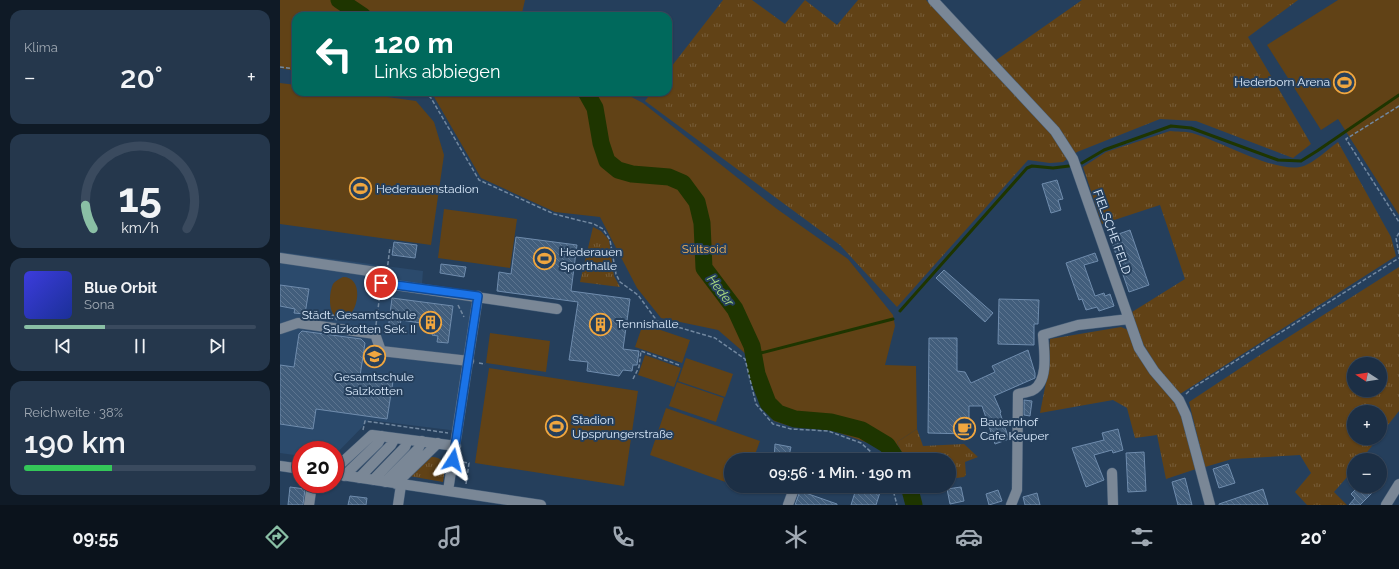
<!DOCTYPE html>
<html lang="de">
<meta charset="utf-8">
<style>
:root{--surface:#1c2f45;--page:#25374c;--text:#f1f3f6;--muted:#a0a9b3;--line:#3a4a5e;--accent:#8abfa5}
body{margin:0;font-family:Raleway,sans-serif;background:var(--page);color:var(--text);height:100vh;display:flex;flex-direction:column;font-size:15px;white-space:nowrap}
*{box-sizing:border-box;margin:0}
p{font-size:13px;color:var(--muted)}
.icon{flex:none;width:22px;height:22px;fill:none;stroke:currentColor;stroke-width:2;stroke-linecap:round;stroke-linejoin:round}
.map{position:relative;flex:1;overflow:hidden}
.sheet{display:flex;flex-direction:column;gap:10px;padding:10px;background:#0f1a26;width:280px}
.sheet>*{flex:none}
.guide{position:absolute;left:12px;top:12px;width:380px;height:84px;border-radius:12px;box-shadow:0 1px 3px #0004,0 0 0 1px var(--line);background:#00695c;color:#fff;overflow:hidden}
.needle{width:26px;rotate:282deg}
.tools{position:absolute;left:1067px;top:357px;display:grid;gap:8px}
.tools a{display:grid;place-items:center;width:40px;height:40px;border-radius:50%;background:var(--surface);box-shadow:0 1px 3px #0004,0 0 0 1px var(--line);font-size:20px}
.speed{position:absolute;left:12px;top:441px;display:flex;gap:8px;font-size:20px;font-weight:700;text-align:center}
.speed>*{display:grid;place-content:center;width:52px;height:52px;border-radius:50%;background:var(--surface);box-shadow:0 1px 3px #0004,0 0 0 1px var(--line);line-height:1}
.speed .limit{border:6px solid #d22;background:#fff;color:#111}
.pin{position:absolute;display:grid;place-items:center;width:34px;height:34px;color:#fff;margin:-17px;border:2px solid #fff;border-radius:50%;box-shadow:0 1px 4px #0007}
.me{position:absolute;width:44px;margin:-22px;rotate:9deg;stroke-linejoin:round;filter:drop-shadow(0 0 3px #0008)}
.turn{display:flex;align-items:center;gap:14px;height:84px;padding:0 16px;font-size:18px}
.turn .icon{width:52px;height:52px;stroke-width:2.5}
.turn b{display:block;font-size:28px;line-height:34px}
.big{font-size:30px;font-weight:600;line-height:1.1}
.sheet .tile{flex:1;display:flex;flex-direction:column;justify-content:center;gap:6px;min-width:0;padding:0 14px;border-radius:12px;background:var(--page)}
.sheet .dial{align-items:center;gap:0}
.dial svg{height:104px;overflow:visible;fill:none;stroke:var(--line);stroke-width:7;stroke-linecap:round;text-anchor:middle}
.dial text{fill:var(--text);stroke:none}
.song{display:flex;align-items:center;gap:12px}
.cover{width:48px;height:48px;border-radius:6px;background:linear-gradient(135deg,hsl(240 70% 55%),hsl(230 70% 35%))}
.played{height:4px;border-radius:2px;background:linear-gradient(90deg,var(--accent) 35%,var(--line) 35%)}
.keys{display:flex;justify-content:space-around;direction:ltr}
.heat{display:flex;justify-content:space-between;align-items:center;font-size:22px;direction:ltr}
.charge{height:6px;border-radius:3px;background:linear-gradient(90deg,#34c759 38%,var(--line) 0)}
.trip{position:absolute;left:444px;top:453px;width:232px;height:40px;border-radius:20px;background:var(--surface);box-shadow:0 1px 3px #0004,0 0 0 1px var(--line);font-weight:600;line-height:40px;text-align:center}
.tab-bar{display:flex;height:64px;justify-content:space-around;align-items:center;background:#0b131c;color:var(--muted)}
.tab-bar .icon{width:28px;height:28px}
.tab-bar .active{color:var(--accent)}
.tab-bar b{font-size:18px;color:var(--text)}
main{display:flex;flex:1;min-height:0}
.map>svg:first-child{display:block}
.built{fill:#2b4a6c}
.grass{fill:url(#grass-tufts);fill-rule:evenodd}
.park{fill:#614216}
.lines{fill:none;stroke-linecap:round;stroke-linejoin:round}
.stream{stroke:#1e3500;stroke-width:3}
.river{stroke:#1e3500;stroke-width:17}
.building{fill:url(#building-back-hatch);stroke:#6f8cad}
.minor-casing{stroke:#455d78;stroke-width:11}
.path{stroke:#7288a0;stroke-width:1.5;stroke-dasharray:4 2;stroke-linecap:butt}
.minor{stroke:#7a8796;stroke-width:10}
.route-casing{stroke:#114b97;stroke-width:10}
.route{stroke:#1a73e8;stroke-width:7}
.labels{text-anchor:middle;stroke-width:4;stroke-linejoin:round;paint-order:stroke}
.poi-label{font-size:12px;fill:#d8e8fa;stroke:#253f5c;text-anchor:start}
.street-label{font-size:12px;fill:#d8e8fa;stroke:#253f5c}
.park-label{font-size:12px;fill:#f8b45a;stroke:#253f5c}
.water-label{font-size:13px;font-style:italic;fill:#afe183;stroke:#253f5c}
</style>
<main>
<section class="sheet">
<div class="tile"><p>Klima</p>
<div class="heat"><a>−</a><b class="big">20°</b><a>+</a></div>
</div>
<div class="tile dial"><svg viewBox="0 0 100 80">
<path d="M14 69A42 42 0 1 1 86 69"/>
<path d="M14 69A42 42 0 0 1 8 51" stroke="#8abfa5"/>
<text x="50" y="56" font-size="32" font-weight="700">15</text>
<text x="50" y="72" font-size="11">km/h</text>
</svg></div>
<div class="tile">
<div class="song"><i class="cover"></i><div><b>Blue Orbit</b><p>Sona</p></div></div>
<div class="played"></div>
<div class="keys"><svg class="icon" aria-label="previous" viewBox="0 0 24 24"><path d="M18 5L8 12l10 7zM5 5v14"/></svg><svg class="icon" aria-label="pause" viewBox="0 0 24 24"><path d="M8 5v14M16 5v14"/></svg><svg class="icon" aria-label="next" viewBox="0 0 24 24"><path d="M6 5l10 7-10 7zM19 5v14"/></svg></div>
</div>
<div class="tile"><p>Reichweite · 38%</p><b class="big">190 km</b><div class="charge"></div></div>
</section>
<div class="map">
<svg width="1119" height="505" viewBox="0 0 1119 505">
<defs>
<pattern id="grass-tufts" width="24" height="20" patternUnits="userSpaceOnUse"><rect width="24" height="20" fill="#614216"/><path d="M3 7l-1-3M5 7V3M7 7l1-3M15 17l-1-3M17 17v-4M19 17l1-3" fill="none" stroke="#775d39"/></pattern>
<pattern id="building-back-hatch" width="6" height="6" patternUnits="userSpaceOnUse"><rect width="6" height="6" fill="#425e7c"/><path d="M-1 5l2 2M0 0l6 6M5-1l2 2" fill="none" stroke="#5d7590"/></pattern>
</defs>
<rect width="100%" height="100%" fill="#253f5c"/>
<!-- built -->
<path class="built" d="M0,252L143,271L142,284L195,292L178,431L89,420L55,455V450H21V456L0,453Z"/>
<!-- grass -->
<path class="grass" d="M443,0H472L505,24L525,0L557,25L578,0H646L709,65L802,0H1018L968,37L1031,144L1013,158L916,121L880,119L797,152L783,162L770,163L748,160L617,307L560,245L365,101L372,92H388V71Z
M890,131C897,132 905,131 912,133C940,141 993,172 1020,167C1032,165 1048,149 1058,142L1111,237L1116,256L900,394L878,368L863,344L852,312L905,279L880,205L822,224L803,167L826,152Z
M313,227L321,231L329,240L334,276L340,287L300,282Z
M1119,267V411L1100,435V412H1074V438H1098L1081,460H1074V469L1054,492L1067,505H1027L1015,492L1031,473L1020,455L952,459L925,467L909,402L977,357ZM1074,364H1100V390H1074Z
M841,327L848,330L855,349L870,374L897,405L902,417L916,469L886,479L877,435L855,438L847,408L833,400L760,413L768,372L770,339Z
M637,429L643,446L684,444L698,457L685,462L686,475L684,477L669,479V460H625L617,442Z
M150,457C167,456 165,470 163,482L129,476Z"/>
<!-- park -->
<path class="park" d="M0,0H245L242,13L243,16H16V71H15L0,68Z
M1058,0H1119V215L1058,119L1041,130L987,45Z
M0,83L16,85V92H71L136,101L154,122L164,155L151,245L0,224Z
M149,92H342L363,103L497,209L568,259L613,315L615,326L605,365L636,366L637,429L617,442L624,460H612L605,449L546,428L510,426L494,421L480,403L467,355L438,330L381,318L357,288L320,217L275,212L201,178L153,95Z
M164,209L237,219L230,268L158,258Z
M63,277C89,277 75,329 56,317C48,311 49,293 53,284C55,281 59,279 63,277Z
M363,324L410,340L402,363L355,347Z
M210,333L270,341L266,372L206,363Z
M365,355L401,368L394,387L358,375Z
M406,358L453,374L445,397L398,381Z
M209,368L358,391L344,486L195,463Z
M397,382L444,398L436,422L389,406Z
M386,408L480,441L473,460H451V484L370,455Z"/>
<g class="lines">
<!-- stream -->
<path class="stream" d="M802,163L824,150L891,126L911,128L998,160L1021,161L1037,151L1119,95
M620,311L747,168L752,166L773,168L789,166
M473,355L613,319"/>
<!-- river -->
<path class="river" d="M59,0L83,16
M306,92L315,108L321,143L327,161L338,170L352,174L389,177L403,183L417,202L422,223L424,268L455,309L472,346L477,374L488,403L498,413L515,419L551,422L582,430L607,445L617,460
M629,486L634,505"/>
</g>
<!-- building -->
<path class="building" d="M777,180L783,199L778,200L781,210L771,213L762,184Z
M850,230L869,285L849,292L830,237Z
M236,237L297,245L291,291L350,299L343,349L359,351L357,365H353L352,371L343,370L339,376L307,371L308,362L289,360L298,302L217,291L219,272L231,274Z
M114,242L137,245L135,258L112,255Z
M815,253L818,261L804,265L815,296L824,293L825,296L830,294L834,306L819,311L817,307L806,310L802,299L799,300L786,263Z
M161,264L186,267L184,277L160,273Z
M664,270L713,313L705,322L656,278Z
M0,285L29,289L25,314L14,313L15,309L0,306Z
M112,298L173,306L168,343L157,342L158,336L152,335L154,325L121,320L119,331L108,330Z
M719,299L759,300L758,324H754V345L718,344Z
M22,331L81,339L85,343L80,376L113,381L107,419L36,409L33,429L0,424V365L14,367L19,334Z
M649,338H677V371L685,372L691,383L715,372L712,366L748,350L755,373V378L714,396L721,412L720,413L729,439L715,444L702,406H689V434L648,433Z
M744,400L752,401L750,416L744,415Z
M838,429L843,450L833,453L832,450L814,455L824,480L806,487L792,448L824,440L822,433Z
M495,444L511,447L508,460H494Z
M864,452L866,491L848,492L846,453Z
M948,464L955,483L939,488L933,469Z
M905,478L912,505H898L892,482Z
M577,486H592L601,489L596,505H571Z
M1079,486H1089L1094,491L1080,505H1069L1075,498L1071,494Z
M10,487L25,489L23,505H8Z
M681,487L684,501L670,504L667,489Z
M983,489L988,505H939V504Z
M718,490L722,501L709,505L706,494Z
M520,491L557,504V505H515Z
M757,493L760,505H745L743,497Z
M70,496L87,498L86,505H68Z"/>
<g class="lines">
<defs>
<path id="minor" d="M653,0L775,131L793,159L859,348L874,371L899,400L906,415L930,505
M0,258L96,272L101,283L277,309
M0,329L18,323L95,334L101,351L189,361
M0,466L21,469
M55,469L92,435L176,446
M832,473L833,505
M55,474L261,505
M64,476L98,443L102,436
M79,478L111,445L115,438
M93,480L125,447L128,440
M105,482L138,449L142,441
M116,484L127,473L158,443
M168,491L198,296
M29,505L32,484
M118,505L121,485
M508,505L515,486
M731,505L737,490L738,394C742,393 749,392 753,390C769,381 764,350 763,335L798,325L849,319
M1106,505L1119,484"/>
</defs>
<!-- minor casing -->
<use href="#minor" class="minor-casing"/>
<!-- path -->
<path class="path" d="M0,67L16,69
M144,92L151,98L199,180L274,214L314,224L323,229L330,240L336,274L340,282L358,295L377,321L435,338L465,359L476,404L493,424L511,429L548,431L581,443L600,460
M1119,106L1066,139L1119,222
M1119,233L1116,238L1119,254
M107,271L110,247
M178,305L184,317
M51,317L53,315L57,320
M96,325L100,293
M199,363L205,364
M353,379L359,367L361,351L399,365
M906,394L911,389L1119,258
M83,430L85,421L168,433
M183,462L189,463L186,484
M612,486L617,505"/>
<!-- minor -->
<use href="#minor" class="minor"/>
</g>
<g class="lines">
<defs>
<path id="route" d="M101,283L198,296L173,460"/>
</defs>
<!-- route casing -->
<use href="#route" class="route-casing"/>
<!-- route -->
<use href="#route" class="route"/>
</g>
<!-- icons -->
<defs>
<symbol id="stadium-ring" viewBox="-11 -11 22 22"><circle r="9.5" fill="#253f5c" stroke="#f0a63f" stroke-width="1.5"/><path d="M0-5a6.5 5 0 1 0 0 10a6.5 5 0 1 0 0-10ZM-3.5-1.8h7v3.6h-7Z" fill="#f0a63f"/></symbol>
<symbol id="building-ring" viewBox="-11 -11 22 22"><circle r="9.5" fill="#253f5c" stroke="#f0a63f" stroke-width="1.5"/><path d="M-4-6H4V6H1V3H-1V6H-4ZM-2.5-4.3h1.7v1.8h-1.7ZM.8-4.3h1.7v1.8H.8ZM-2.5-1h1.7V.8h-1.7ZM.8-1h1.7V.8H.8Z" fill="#f0a63f"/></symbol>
<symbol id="school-ring" viewBox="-11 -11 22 22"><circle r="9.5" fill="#253f5c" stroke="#f0a63f" stroke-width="1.5"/><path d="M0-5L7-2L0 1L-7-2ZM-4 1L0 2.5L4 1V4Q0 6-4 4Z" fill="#f0a63f"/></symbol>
<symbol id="cafe-ring" viewBox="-11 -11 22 22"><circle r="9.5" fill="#253f5c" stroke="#f0a63f" stroke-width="1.5"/><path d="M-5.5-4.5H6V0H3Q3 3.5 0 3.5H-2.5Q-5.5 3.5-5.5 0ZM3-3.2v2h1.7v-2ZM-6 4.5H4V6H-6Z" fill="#f0a63f"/></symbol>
</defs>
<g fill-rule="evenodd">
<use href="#stadium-ring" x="1052" y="70" width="25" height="25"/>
<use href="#stadium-ring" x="68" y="176" width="25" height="25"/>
<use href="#stadium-ring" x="252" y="246" width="25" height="25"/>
<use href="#building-ring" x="138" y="310" width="25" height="25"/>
<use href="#building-ring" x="308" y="312" width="25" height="25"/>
<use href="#school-ring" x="82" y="344" width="25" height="25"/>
<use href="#stadium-ring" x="264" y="414" width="25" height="25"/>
<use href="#cafe-ring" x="672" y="416" width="25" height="25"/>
</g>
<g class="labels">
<!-- poi labels -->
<g class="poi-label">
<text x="1050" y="86" text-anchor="end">Hederborn Arena</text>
<text x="96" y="193">Hederauenstadion</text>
<text x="280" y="256">Hederauen<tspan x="280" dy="14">Sporthalle</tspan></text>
<text x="136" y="319" text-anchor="end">Städt. Gesamtschule<tspan x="136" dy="14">Salzkotten Sek. II</tspan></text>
<text x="336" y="328">Tennishalle</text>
<text x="94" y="381" text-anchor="middle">Gesamtschule<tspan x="94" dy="14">Salzkotten</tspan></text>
<text x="292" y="424">Stadion<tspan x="292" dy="14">Upsprungerstraße</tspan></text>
<text x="700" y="426">Bauernhof<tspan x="700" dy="14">Cafe Keuper</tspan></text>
</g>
<!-- street labels -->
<g class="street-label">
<text transform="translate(832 232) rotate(70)" y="4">FIELSCHE FELD</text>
</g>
<!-- park labels -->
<g class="park-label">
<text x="424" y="253">Sültsoid</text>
</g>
<!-- water labels -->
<g class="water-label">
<text transform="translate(441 290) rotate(53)" y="5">Heder</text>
</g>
</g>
</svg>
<div class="tools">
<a><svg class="needle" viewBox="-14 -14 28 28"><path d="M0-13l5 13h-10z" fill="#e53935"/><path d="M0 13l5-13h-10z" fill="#a0a9b3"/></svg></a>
<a>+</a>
<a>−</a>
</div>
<div class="speed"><div class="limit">20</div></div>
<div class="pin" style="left:101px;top:283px;background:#d93025"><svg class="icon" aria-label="arrive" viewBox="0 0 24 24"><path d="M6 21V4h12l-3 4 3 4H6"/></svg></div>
<svg class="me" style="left:173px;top:460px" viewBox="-20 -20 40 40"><path d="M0-17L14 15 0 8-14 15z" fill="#1a73e8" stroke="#fff" stroke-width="4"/></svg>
<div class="trip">09:56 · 1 Min. · 190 m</div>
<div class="guide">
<div class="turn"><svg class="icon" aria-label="left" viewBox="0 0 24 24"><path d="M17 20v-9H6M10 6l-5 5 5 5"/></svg><div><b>120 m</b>Links abbiegen</div></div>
</div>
</div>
</main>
<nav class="tab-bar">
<b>09:55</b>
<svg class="icon active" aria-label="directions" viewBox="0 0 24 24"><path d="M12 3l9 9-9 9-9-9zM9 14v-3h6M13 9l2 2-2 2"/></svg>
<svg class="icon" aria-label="music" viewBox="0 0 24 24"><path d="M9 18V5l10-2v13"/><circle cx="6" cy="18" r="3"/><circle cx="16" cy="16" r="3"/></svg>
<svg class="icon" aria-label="phone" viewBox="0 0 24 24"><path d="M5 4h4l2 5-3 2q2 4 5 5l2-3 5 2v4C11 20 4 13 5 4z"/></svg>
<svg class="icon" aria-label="climate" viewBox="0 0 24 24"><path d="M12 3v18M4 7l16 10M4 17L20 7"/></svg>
<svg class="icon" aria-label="car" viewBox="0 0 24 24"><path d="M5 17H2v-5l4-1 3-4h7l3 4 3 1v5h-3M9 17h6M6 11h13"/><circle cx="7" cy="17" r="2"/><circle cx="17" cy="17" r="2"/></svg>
<svg class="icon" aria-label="filters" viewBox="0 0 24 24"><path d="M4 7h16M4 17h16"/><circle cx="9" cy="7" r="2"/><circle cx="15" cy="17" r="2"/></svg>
<b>20°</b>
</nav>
